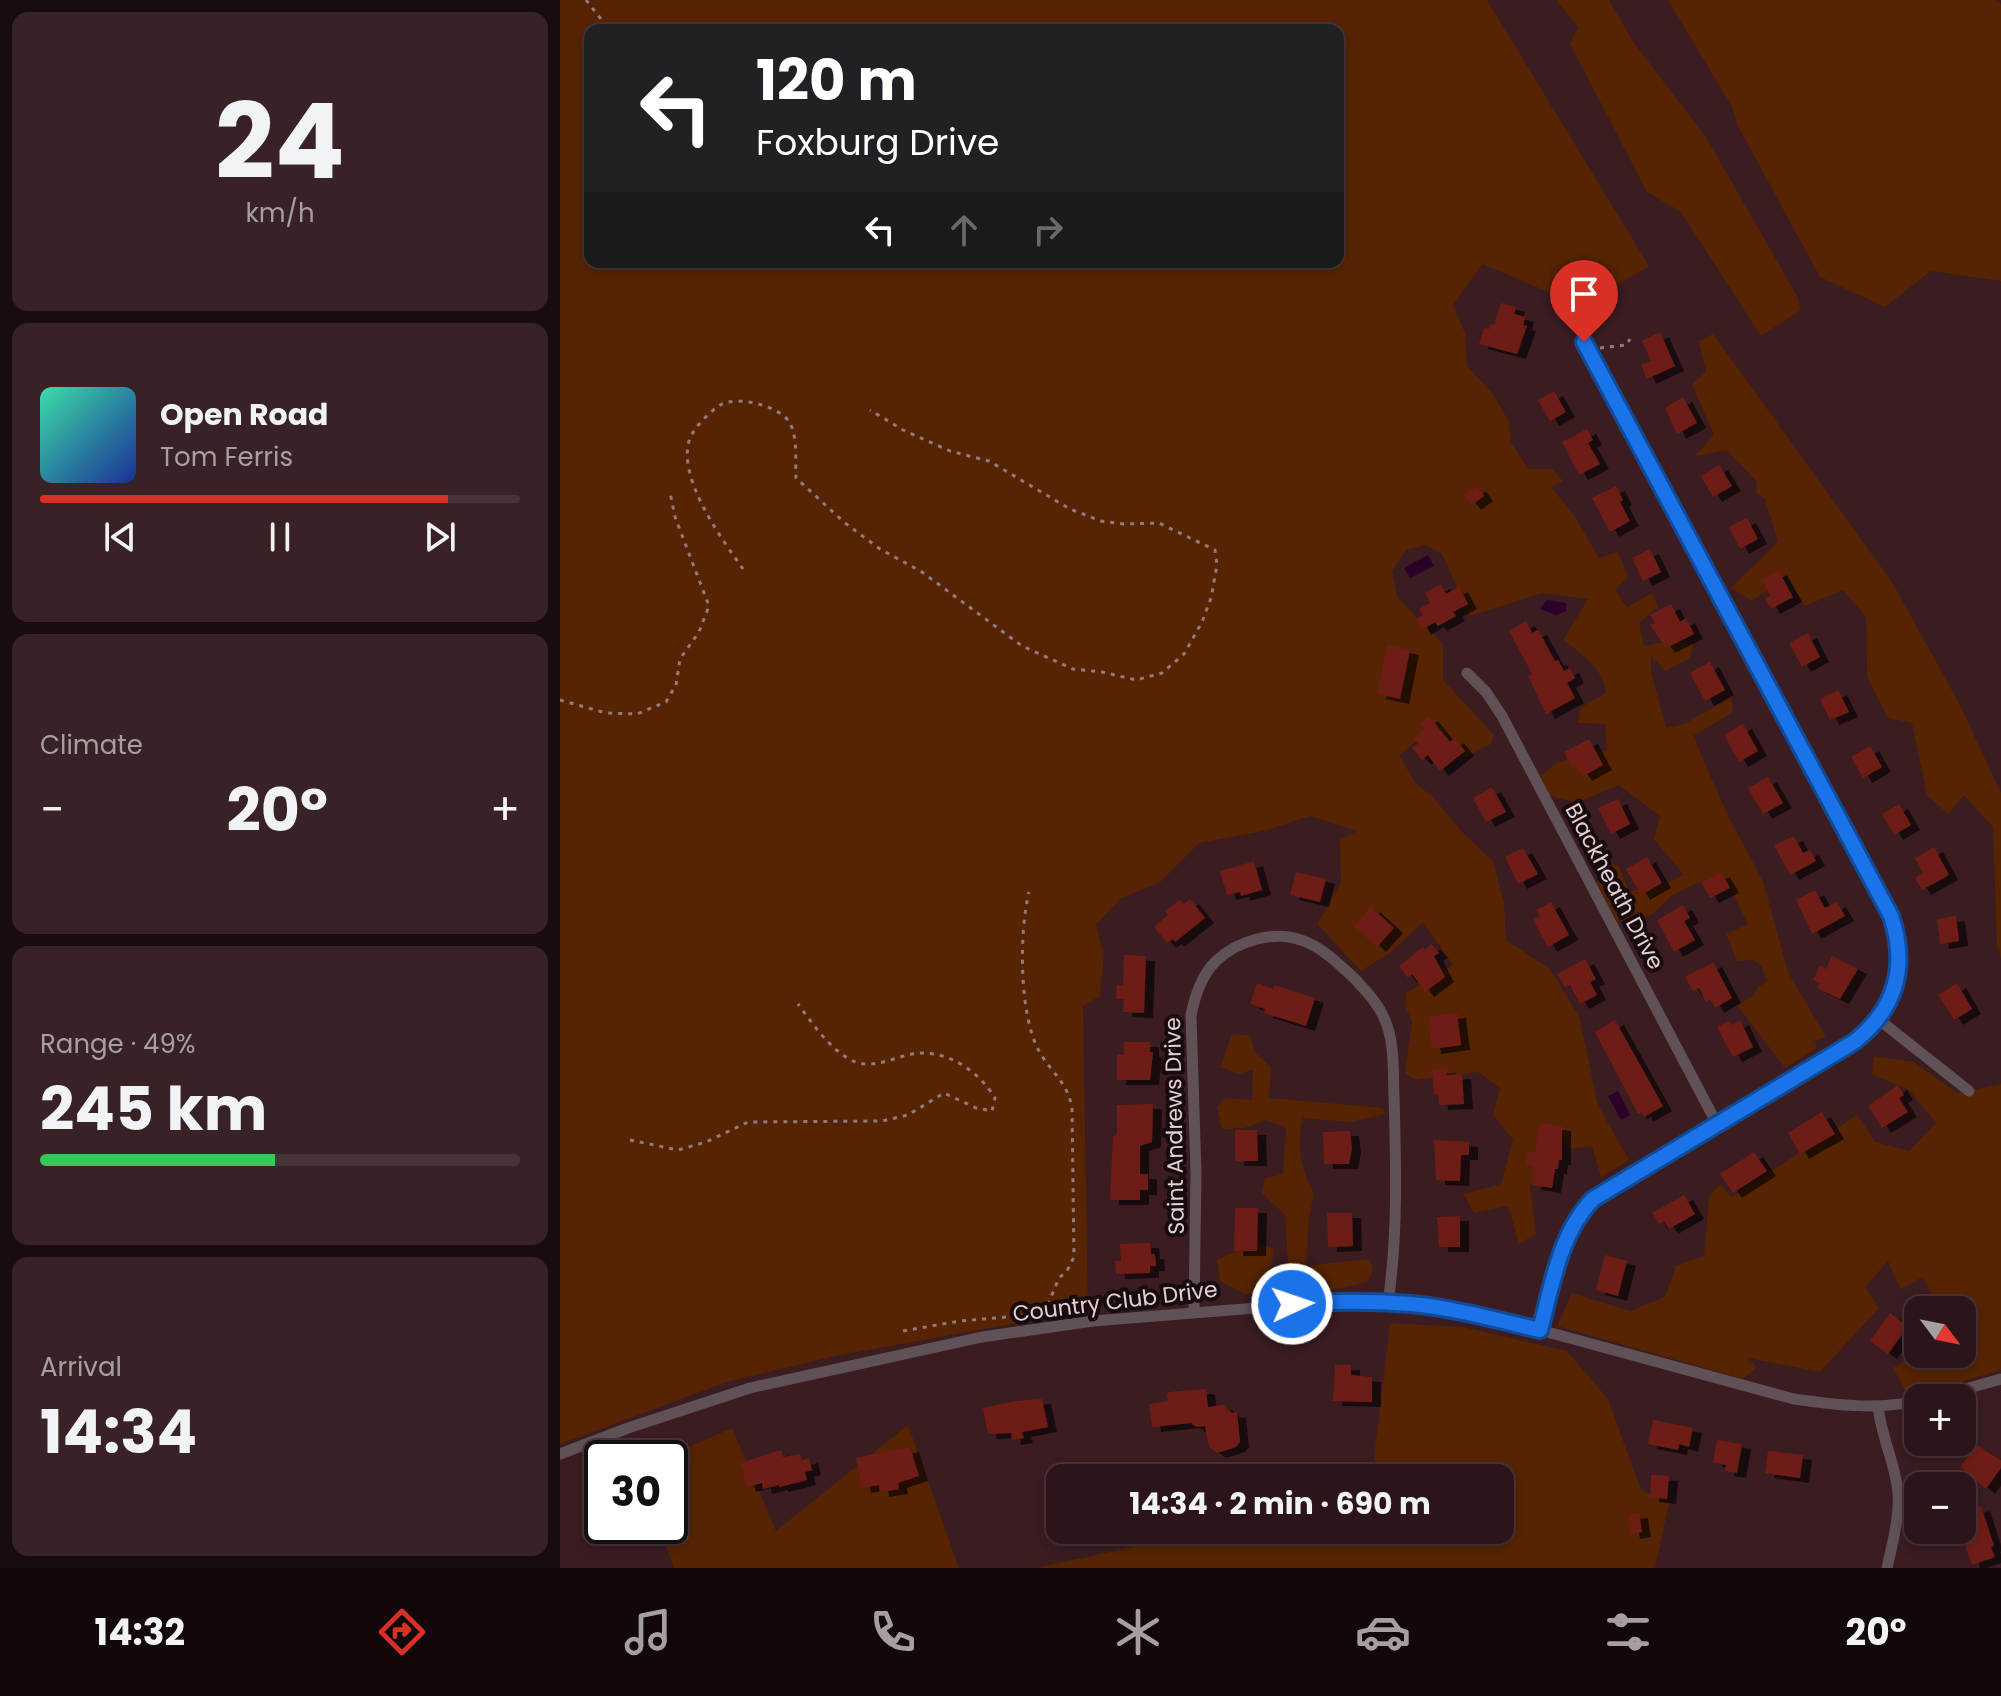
<!DOCTYPE html>
<meta charset="utf-8">
<style>
:root{--surface:#2c1519;--page:#382226;--text:#f1f3f6;--muted:#a69fa2;--line:#483438;--accent:#d93025}
body{margin:0;font-family:Poppins,sans-serif;background:var(--page);color:var(--text);height:100vh;display:flex;flex-direction:column;font-size:30px;white-space:nowrap}
*{box-sizing:border-box;margin:0}
p{font-size:26px;color:var(--muted)}
.icon{flex:none;width:44px;height:44px;fill:none;stroke:currentColor;stroke-width:2;stroke-linecap:round;stroke-linejoin:round}
.map{position:relative;flex:1;overflow:hidden}
.side{display:flex;flex-direction:column;gap:12px;padding:12px;background:#180c0e;width:560px}
.side>*{flex:none}
.banner{position:absolute;left:24px;top:24px;width:760px;height:244px;border-radius:16px;box-shadow:0 4px 12px #0003,0 0 0 2px var(--line);background:#202124;color:#fff;overflow:hidden}
.needle{width:52px;rotate:122deg}
.buttons{position:absolute;left:1344px;top:1296px;display:grid;gap:16px}
.buttons a{display:grid;place-items:center;width:72px;height:72px;border-radius:16px;background:var(--surface);box-shadow:0 4px 12px #0003,0 0 0 2px var(--line);font-size:40px}
.speed{position:absolute;left:24px;top:1440px;display:flex;gap:16px;font-size:40px;font-weight:700;text-align:center}
.speed>*{display:grid;place-content:center;width:104px;height:104px;border-radius:50%;background:var(--surface);box-shadow:0 4px 12px #0003,0 0 0 2px var(--line);line-height:1}
.speed .limit{border:4px solid #111;border-radius:12px;background:#fff;color:#111}
.pin{position:absolute;display:grid;place-items:center;width:68px;height:68px;color:#fff;margin:-82px -34px;border-radius:50% 50% 50% 0;rotate:-45deg;box-shadow:0 0 8px #0007}
.pin .icon{rotate:45deg}
.me{position:absolute;width:88px;margin:-44px;rotate:87deg;stroke-linejoin:round;filter:drop-shadow(0 0 6px #0008)}
.turn{display:flex;align-items:center;gap:28px;height:168px;padding:0 40px;font-size:36px}
.turn .icon{width:104px;height:104px;stroke-width:2.5}
.turn b{display:block;font-size:56px;line-height:68px}
.lanes{display:flex;align-items:center;height:76px;padding:0 40px;background:#0003;justify-content:center;gap:40px;direction:ltr}
.lanes .off{opacity:.35}
.big{font-size:60px;font-weight:700;line-height:1.1}
.side .card{flex:1;display:flex;flex-direction:column;justify-content:center;gap:12px;min-width:0;padding:0 28px;border-radius:16px;background:var(--page)}
.side .dial{align-items:center;gap:0}
.dial b{font-size:104px;line-height:1}
.song{display:flex;align-items:center;gap:24px}
.cover{width:96px;height:96px;border-radius:12px;background:linear-gradient(135deg,hsl(160 70% 55%),hsl(230 70% 35%))}
.played{height:8px;border-radius:4px;background:linear-gradient(90deg,var(--accent) 85%,var(--line) 85%)}
.keys{display:flex;justify-content:space-around;direction:ltr}
.heat{display:flex;justify-content:space-between;align-items:center;font-size:44px;direction:ltr}
.charge{height:12px;border-radius:6px;background:linear-gradient(90deg,#34c759 49%,var(--line) 0)}
.trip{position:absolute;left:486px;top:1464px;width:468px;height:80px;border-radius:16px;background:var(--surface);box-shadow:0 4px 12px #0003,0 0 0 2px var(--line);font-weight:700;line-height:80px;text-align:center}
.tab-bar{display:flex;height:128px;justify-content:space-around;align-items:center;background:#12080a;color:var(--muted)}
.tab-bar .icon{width:56px;height:56px}
.tab-bar .selected{color:var(--accent)}
.tab-bar b{font-size:36px;color:var(--text)}
main{display:flex;flex:1;min-height:0}
.map>svg:first-child{display:block}
.green{fill:#562402;fill-rule:evenodd}
.water{fill:#2c0028}
.building{fill:#6e1c14;filter:url(#shadow)}
.lines{fill:none;stroke-linecap:round;stroke-linejoin:round}
.path{stroke:#937a7d;stroke-width:3;stroke-dasharray:4 6;stroke-linecap:butt}
.street{stroke:#605157;stroke-width:11}
.route-casing{stroke:#114b97;stroke-width:20}
.route{stroke:#1a73e8;stroke-width:14}
.labels{text-anchor:middle;stroke-width:8;stroke-linejoin:round;paint-order:stroke}
.street-label{font-size:22px;fill:#e3cfd1;stroke:#180b0d}
</style>
<main>
<section class="side">
<div class="card dial"><b>24</b><p>km/h</p></div>
<div class="card">
<div class="song"><i class="cover"></i><div><b>Open Road</b><p>Tom Ferris</p></div></div>
<div class="played"></div>
<div class="keys"><svg class="icon" aria-label="previous" viewBox="0 0 24 24"><path d="M18 5L8 12l10 7zM5 5v14"/></svg><svg class="icon" aria-label="pause" viewBox="0 0 24 24"><path d="M8 5v14M16 5v14"/></svg><svg class="icon" aria-label="next" viewBox="0 0 24 24"><path d="M6 5l10 7-10 7zM19 5v14"/></svg></div>
</div>
<div class="card"><p>Climate</p>
<div class="heat"><a>−</a><b class="big">20°</b><a>+</a></div>
</div>
<div class="card"><p>Range · 49%</p><b class="big">245 km</b><div class="charge"></div></div>
<div class="card"><p>Arrival</p><b class="big">14:34</b></div>
</section>
<div class="map">
<svg width="1441" height="1568" viewBox="0 0 1441 1568">
<defs>
<filter id="shadow"><feDropShadow dx="9" dy="5" stdDeviation="0" flood-color="#0009"/></filter>
</defs>
<rect width="100%" height="100%" fill="#3a1c21"/>
<!-- green -->
<path class="green" d="M0,0H927L1089,266L1022,306L922,264L893,305L905,333L907,366L933,394L949,422L951,442L968,469H992L1003,481L991,487L1014,515L1039,558L1058,552L1068,577L1055,590L1067,607L1092,593L1098,607L1079,623L1084,646L1110,641L1133,643L1130,658L1106,671L1091,656V672L1106,728L1124,724L1171,698L1173,712L1133,736L1169,818L1203,881L1228,972L1266,1037L1255,1040L1257,1048L1225,1068L1177,1005L1193,996L1198,987L1207,981L1201,966L1194,960L1177,961L1166,934L1188,924L1161,872L1114,894L1090,916L1057,921L1037,883L1043,864L1058,865L1069,891L1101,886L1124,875L1094,839L1100,816L1059,785L1016,803L989,795L981,776L997,762L1047,750L1045,724L1018,723L1020,708L1046,693C1043,668 1023,655 1003,640L1028,599L983,593L910,616L882,554L866,545L846,550L832,571L837,597L883,644V680L934,735L931,744L905,757L871,730L839,755L856,784L873,797L902,832L933,861L944,903L946,940L990,969L1019,1016L1038,1105L1069,1160L1041,1177L1032,1146L1010,1149L991,1133L970,1187L976,1234L959,1244L948,1206L914,1213L904,1194L941,1184L953,1139L933,1115L940,1088L919,1072L856,1080L845,1073L852,1021L845,1007L846,993L893,965L863,922L831,952L801,971L757,924L781,883L780,840L797,831L750,816L708,830L639,843L600,882L560,899L536,925L544,956L540,996L523,1006L528,1310L275,1356L167,1382L0,1444ZM30,30H778V262H30Z
M996,0H1049L1074,43L1146,137L1237,296L1241,310L1201,336L1121,212L1087,192L1010,44L1018,27Z
M1108,0H1434L1441,4V281L1371,271L1325,307L1260,277L1178,126L1172,107Z
M1153,334L1332,582L1399,703L1441,793V959L1437,946L1433,827L1404,795L1388,814L1367,795L1352,723L1328,718L1307,677L1306,617L1283,590L1245,606L1227,576L1192,601L1171,588L1218,542L1205,499L1196,493L1197,482L1167,450L1135,456L1154,435L1132,384L1146,372L1139,341Z
M672,1034L691,1036L694,1052L711,1067L709,1098L823,1108L825,1114L791,1122L743,1118C736,1144 741,1170 754,1194L749,1217L746,1266L809,1259L813,1269L808,1282L762,1292L685,1294L660,1281L657,1260L695,1242L714,1249L710,1277L729,1282L725,1215L702,1193L705,1178L723,1174L726,1127L705,1120L685,1128L662,1129L657,1107L665,1098L692,1100L693,1070L678,1074L660,1067Z
M1314,1056L1354,1062L1397,1093L1441,1084V1370L1349,1397L1333,1368L1358,1352V1354H1402V1310H1379L1363,1277L1340,1289L1328,1261L1305,1287L1319,1308L1260,1372L1188,1358L1197,1367L1183,1379L997,1326L1012,1293L1070,1311L1105,1297L1116,1266L1144,1256L1149,1197L1160,1184L1172,1197L1297,1115L1316,1142L1349,1151L1376,1123L1349,1090L1312,1074Z
M830,1323L903,1327L1007,1351L1048,1399L1081,1490L1109,1503L1095,1568H476L582,1545L625,1530H940V1478H778L813,1466Z
M348,1425L399,1568H114L99,1526H110V1458H105L172,1428L216,1531Z"/>
<!-- water -->
<path class="water" d="M868,555L874,566L850,578L844,568Z
M987,600L1006,603V611L996,615L980,609Z
M1058,1091L1070,1115L1061,1120L1048,1096Z"/>
<!-- building -->
<path class="building" d="M941,303L956,307L954,314L965,317L963,325L967,326L957,354L919,344L924,328L929,329L930,324L934,325Z
M1100,332L1115,366L1087,379L1081,365L1091,361L1082,341Z
M994,391L1006,412L990,421L978,400Z
M1123,397L1137,423L1117,434L1105,408Z
M1027,429L1033,440L1028,443L1040,464L1019,475L1002,442Z
M1159,465L1172,486L1153,497L1141,476Z
M917,486L924,496L912,505L904,495Z
M1056,486L1063,500L1060,502L1070,521L1050,532L1032,498Z
M1187,518L1198,539L1180,549L1169,527Z
M1090,549L1101,572L1083,581L1072,558Z
M1218,570L1233,597L1211,609L1205,598L1210,596L1202,579Z
M881,584L886,594L899,587L908,604L893,612L896,616L878,626L875,622L862,630L856,619L863,615L859,609L870,603L865,593Z
M1111,604L1120,622L1126,618L1134,634L1106,648L1090,625L1095,623L1090,615Z
M966,621L972,633L978,630L995,661L998,660L1004,671L1010,668L1015,678L1007,683L1015,698L986,714L968,676L972,674L949,631Z
M1248,633L1260,657L1242,667L1229,643Z
M827,645L850,650L840,699L817,694Z
M1150,662L1165,690L1145,701L1130,673Z
M1278,690L1289,712L1270,720L1260,699Z
M869,716L890,742L895,738L905,751L880,771L868,755L862,760L852,748L858,744L853,738L865,729L860,723Z
M1183,724L1198,751L1179,762L1164,735Z
M1029,739L1043,765L1023,776L1017,767L1013,769L1004,752Z
M1310,746L1322,767L1303,778L1291,757Z
M1208,777L1223,803L1203,814L1188,788Z
M932,787L946,812L926,822L913,798Z
M1058,799L1070,824L1051,834L1038,808Z
M1339,804L1351,825L1334,835L1322,814Z
M1234,836L1243,853L1250,850L1256,861L1230,875L1214,845Z
M1374,847L1389,875L1362,890L1355,878L1363,873L1355,858Z
M963,848L978,874L958,884L945,857Z
M1087,857L1102,883L1081,895L1066,869Z
M694,861L702,890L681,896L680,892L667,895L660,871Z
M736,872L766,879L760,902L730,895Z
M1161,872L1170,888L1150,898L1141,882Z
M1255,890L1265,908L1277,902L1285,916L1252,934L1236,900Z
M630,899L645,918L615,942L613,939L607,943L594,927L608,915L605,911L620,900L624,904Z
M991,902L1009,935L988,947L973,920L980,916L976,910Z
M1123,905L1130,918L1124,921L1135,940L1114,952L1097,920Z
M811,907L834,928L817,947L794,926Z
M1396,916L1399,941L1380,944L1377,919Z
M871,944L879,953L874,956L885,977L865,992L852,974L848,978L839,966L863,947L865,950Z
M564,955L586,956L584,1013L563,1012L564,999H556L557,985L563,986Z
M1272,956L1298,969L1280,999L1257,988L1260,983L1253,980L1260,966L1266,969Z
M1025,959L1036,979L1030,982L1037,995L1020,1004L1010,985L1005,987L997,974Z
M1153,962L1172,998L1155,1008L1150,999L1146,1002L1139,988L1133,991L1125,977Z
M697,983L713,989L714,985L755,998L746,1026L704,1013L705,1009L690,1004Z
M1397,983L1412,1009L1394,1020L1378,995Z
M897,1013L901,1045L872,1049L868,1016Z
M1055,1020L1103,1106L1084,1117L1082,1112L1078,1114L1035,1032Z
M1180,1020L1193,1047L1173,1057L1157,1027L1169,1021L1171,1025Z
M564,1042H590V1052H593L590,1080H557V1054L564,1055Z
M887,1068V1075L902,1074L904,1104L879,1105L878,1094L874,1095L872,1069Z
M1338,1085L1344,1095L1339,1098L1348,1112L1322,1128L1308,1106Z
M593,1104L592,1142L580,1146V1174H588V1190H580V1200H550L553,1136L557,1135V1105Z
M1262,1112L1275,1134L1240,1154L1228,1133Z
M980,1123L1002,1126V1160H999L998,1169H995L992,1188L972,1185L974,1166L966,1165L968,1151L975,1152Z
M675,1130H697L698,1161H675Z
M790,1131L792,1148L789,1164H764L763,1132Z
M874,1140L909,1142V1155H901L900,1181L876,1180Z
M1194,1152L1207,1171L1173,1193L1160,1174Z
M1124,1195L1135,1214L1109,1229L1104,1221L1099,1224L1092,1213Z
M675,1208H698L697,1251H674Z
M767,1213H792L793,1246L768,1247Z
M900,1216V1247H879L877,1217Z
M590,1243L591,1254H595L596,1266H590V1273L556,1274L555,1261H561L560,1244Z
M1045,1255L1067,1261L1058,1296L1036,1290Z
M1330,1313L1348,1326L1328,1354L1310,1341Z
M775,1365H791V1375L812,1377V1402L773,1401Z
M643,1389L646,1390L648,1407L663,1405L672,1413L677,1412L680,1442L676,1447L657,1453L649,1447L645,1426L636,1427L631,1423L592,1427L589,1404L608,1401L607,1395L609,1392Z
M482,1399L488,1427L462,1432L464,1438L452,1440L451,1433L428,1434L423,1408L456,1401Z
M1093,1420L1133,1428L1129,1447L1119,1444L1118,1450L1088,1444Z
M1157,1440L1182,1444L1177,1473L1165,1471L1166,1465L1153,1462Z
M1417,1445L1441,1460V1468L1426,1489L1400,1467Z
M350,1447L359,1476L338,1483L339,1489L320,1492L319,1485L302,1488L296,1458Z
M221,1450L223,1457L240,1454L242,1460L249,1458L252,1470L245,1472L247,1480L219,1487V1485L203,1489L202,1483L187,1487L180,1463Z
M1208,1451L1243,1455L1240,1478L1205,1473Z
M1091,1475L1109,1476L1107,1499L1090,1497Z
M1421,1506L1434,1546L1431,1547L1435,1557L1412,1565L1400,1530L1402,1512Z
M1079,1513L1082,1532L1071,1534L1068,1514Z"/>
<g class="lines">
<!-- path -->
<path class="path" d="M26,0L45,24L47,30
M1040,348L1066,345L1070,339
M183,569C162,539 118,480 129,441C133,428 151,410 162,404C180,396 220,406 230,423C238,439 235,461 236,478L285,523L320,549L362,572L462,646L513,669L542,672L576,680L602,673L624,654L642,622L651,598L657,565L655,550L599,523L564,524L541,521L510,509L429,461L390,451L343,430L310,410
M0,700L46,713L77,714L106,702L116,685L120,659L139,632L149,606L115,517L110,492
M70,1140L118,1150L146,1142L188,1122L322,1121L348,1115L384,1093L416,1108L432,1111L435,1098C420,1073 391,1052 360,1053C342,1054 324,1065 305,1064C279,1063 252,1023 238,1004
M343,1331L400,1321L470,1315L486,1309L499,1278L507,1271L514,1257L512,1109C508,1082 492,1074 479,1051C459,1015 459,932 469,892"/>
<!-- street -->
<path class="street" d="M907,673L926,692L942,716L1157,1124
M1318,1019L1409,1091
M634,1311L636,1173L631,1015C635,996 641,976 656,961C677,941 714,930 741,940C762,947 779,964 795,979C805,990 818,1003 824,1018C835,1041 833,1071 834,1096C836,1164 838,1235 828,1303
M980,1330C991,1285 1000,1233 1033,1199L1252,1068L1306,1033L1326,1007L1338,975L1340,957L1339,938L1331,916L1024,342
M1373,1398L1441,1379
M1318,1406C1321,1436 1335,1463 1338,1492C1340,1518 1332,1544 1327,1568
M0,1454L68,1428L190,1388L422,1337L533,1321L770,1302L854,1304L902,1312L980,1330L1234,1399C1275,1405 1317,1410 1358,1401"/>
</g>
<g class="lines">
<defs>
<path id="route" d="M732,1304C772,1301 812,1301 851,1304C894,1308 937,1320 980,1330C992,1285 1000,1233 1033,1199L1294,1042C1336,1009 1348,967 1331,916L1024,342"/>
</defs>
<!-- route casing -->
<use href="#route" class="route-casing"/>
<!-- route -->
<use href="#route" class="route"/>
</g>
<g class="labels">
<!-- street labels -->
<g class="street-label">
<text transform="translate(1055 886) rotate(62)" y="8">Blackheath Drive</text>
<text transform="translate(614 1126) rotate(-91)" y="8">Saint Andrews Drive</text>
<text transform="translate(555 1301) rotate(-7)" y="8">Country Club Drive</text>
</g>
</g>
</svg>
<div class="buttons">
<a><svg class="needle" viewBox="-14 -14 28 28"><path d="M0-13l5 13h-10z" fill="#e53935"/><path d="M0 13l5-13h-10z" fill="#a69fa2"/></svg></a>
<a>+</a>
<a>−</a>
</div>
<div class="speed"><div class="limit">30</div></div>
<div class="pin" style="left:1024px;top:342px;background:#d93025"><svg class="icon" aria-label="arrive" viewBox="0 0 24 24"><path d="M6 21V4h12l-3 4 3 4H6"/></svg></div>
<svg class="me" style="left:732px;top:1304px" viewBox="-20 -20 40 40"><circle r="17" fill="#1a73e8" stroke="#fff" stroke-width="3"/><path d="M0-11L8 9 0 5-8 9z" fill="#fff"/></svg>
<div class="trip">14:34 · 2 min · 690 m</div>
<div class="banner">
<div class="turn"><svg class="icon" aria-label="left" viewBox="0 0 24 24"><path d="M17 20v-9H6M10 6l-5 5 5 5"/></svg><div><b>120 m</b>Foxburg Drive</div></div>
<div class="lanes"><svg class="icon" aria-label="left" viewBox="0 0 24 24"><path d="M17 20v-9H6M10 6l-5 5 5 5"/></svg><svg class="icon off" aria-label="ahead" viewBox="0 0 24 24"><path d="M12 20V5M6 11l6-6 6 6"/></svg><svg class="icon off" aria-label="right" viewBox="0 0 24 24"><path d="M7 20v-9h11M14 6l5 5-5 5"/></svg></div>
</div>
</div>
</main>
<nav class="tab-bar">
<b>14:32</b>
<svg class="icon selected" aria-label="directions" viewBox="0 0 24 24"><path d="M12 3l9 9-9 9-9-9zM9 14v-3h6M13 9l2 2-2 2"/></svg>
<svg class="icon" aria-label="music" viewBox="0 0 24 24"><path d="M9 18V5l10-2v13"/><circle cx="6" cy="18" r="3"/><circle cx="16" cy="16" r="3"/></svg>
<svg class="icon" aria-label="phone" viewBox="0 0 24 24"><path d="M5 4h4l2 5-3 2q2 4 5 5l2-3 5 2v4C11 20 4 13 5 4z"/></svg>
<svg class="icon" aria-label="climate" viewBox="0 0 24 24"><path d="M12 3v18M4 7l16 10M4 17L20 7"/></svg>
<svg class="icon" aria-label="car" viewBox="0 0 24 24"><path d="M5 17H2v-5l4-1 3-4h7l3 4 3 1v5h-3M9 17h6M6 11h13"/><circle cx="7" cy="17" r="2"/><circle cx="17" cy="17" r="2"/></svg>
<svg class="icon" aria-label="filters" viewBox="0 0 24 24"><path d="M4 7h16M4 17h16"/><circle cx="9" cy="7" r="2"/><circle cx="15" cy="17" r="2"/></svg>
<b>20°</b>
</nav>
